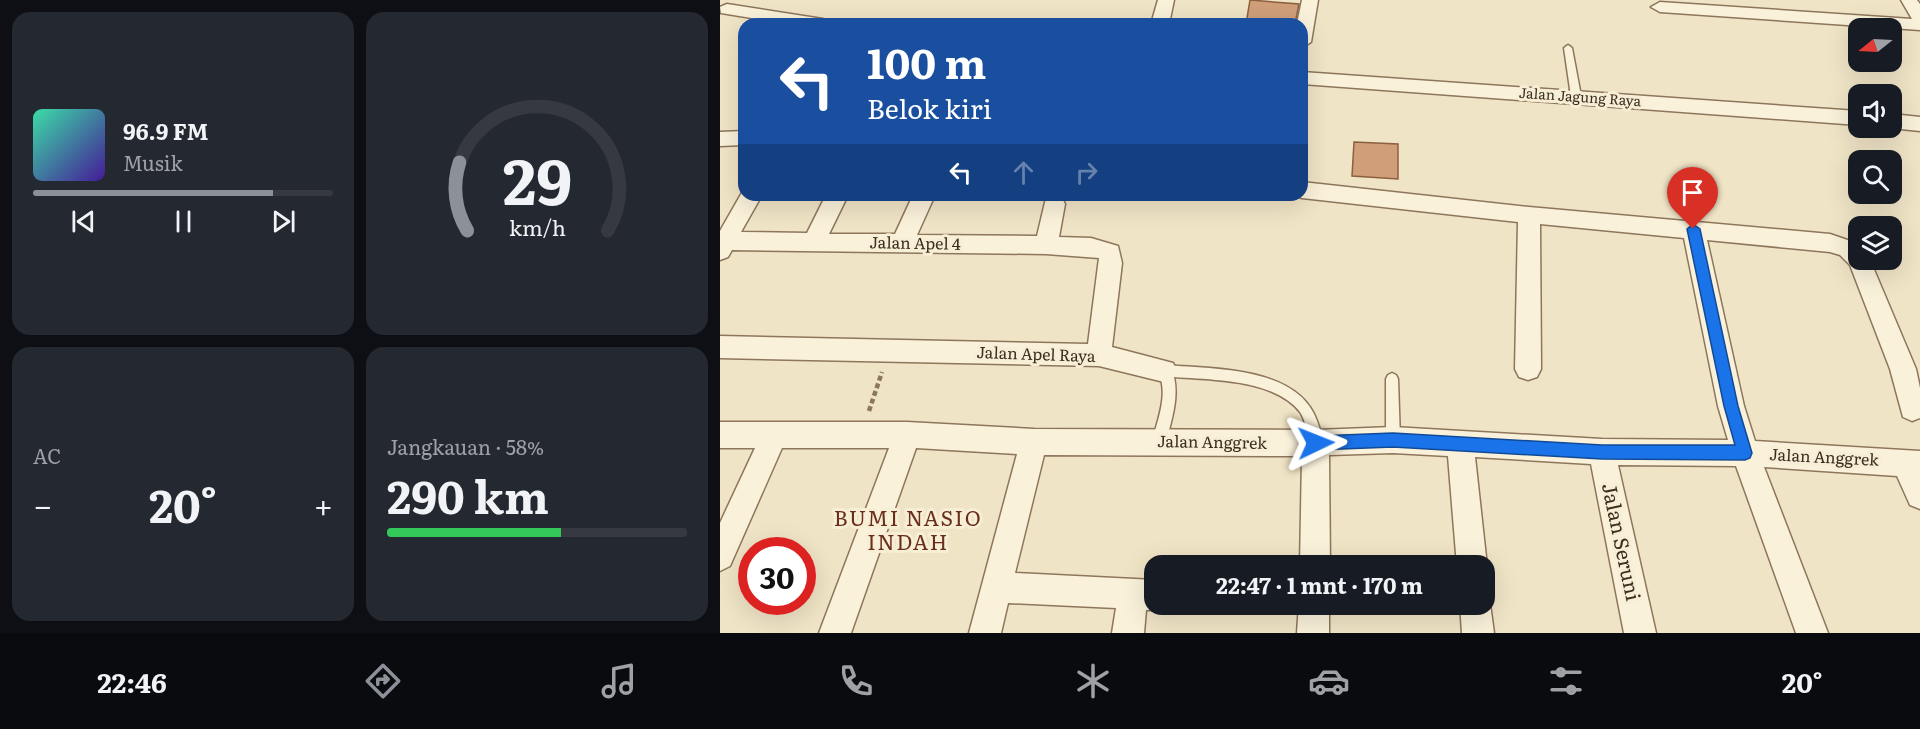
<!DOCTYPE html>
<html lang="id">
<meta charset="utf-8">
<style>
:root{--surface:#171b24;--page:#242831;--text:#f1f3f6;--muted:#9ea1a6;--line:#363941;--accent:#8c9099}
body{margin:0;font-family:Literata,serif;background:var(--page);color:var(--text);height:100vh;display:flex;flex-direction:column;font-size:22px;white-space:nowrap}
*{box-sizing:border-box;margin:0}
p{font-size:20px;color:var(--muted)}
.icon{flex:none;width:33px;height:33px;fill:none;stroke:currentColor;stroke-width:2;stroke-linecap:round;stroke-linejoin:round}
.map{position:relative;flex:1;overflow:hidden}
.details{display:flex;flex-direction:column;gap:12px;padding:12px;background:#0d0f14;width:720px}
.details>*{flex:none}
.banner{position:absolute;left:18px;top:18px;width:570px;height:183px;border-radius:18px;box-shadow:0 6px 24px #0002;background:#1a4fa0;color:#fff;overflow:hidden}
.needle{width:39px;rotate:252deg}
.controls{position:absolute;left:1128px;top:18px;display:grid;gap:12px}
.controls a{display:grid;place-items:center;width:54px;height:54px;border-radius:12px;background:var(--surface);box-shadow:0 6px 24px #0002;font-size:30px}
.speed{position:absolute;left:18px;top:537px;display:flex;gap:12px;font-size:30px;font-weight:700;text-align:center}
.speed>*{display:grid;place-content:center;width:78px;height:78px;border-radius:50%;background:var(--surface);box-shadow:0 6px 24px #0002;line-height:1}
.speed .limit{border:9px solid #d22;background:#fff;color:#111}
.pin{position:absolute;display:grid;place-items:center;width:51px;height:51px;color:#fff;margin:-62px -26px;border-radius:50% 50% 50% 0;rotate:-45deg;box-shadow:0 0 6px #0007}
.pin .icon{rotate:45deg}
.me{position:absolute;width:66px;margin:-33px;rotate:88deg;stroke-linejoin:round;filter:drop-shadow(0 0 4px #0008)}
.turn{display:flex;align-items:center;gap:21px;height:126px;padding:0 30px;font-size:27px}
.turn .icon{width:78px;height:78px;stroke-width:2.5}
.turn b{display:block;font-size:42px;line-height:51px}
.lanes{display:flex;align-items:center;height:57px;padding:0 30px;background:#0003;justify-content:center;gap:30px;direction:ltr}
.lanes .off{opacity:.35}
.big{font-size:45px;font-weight:700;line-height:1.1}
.details .widget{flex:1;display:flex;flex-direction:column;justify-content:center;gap:9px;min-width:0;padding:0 21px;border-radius:18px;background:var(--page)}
.details .dial{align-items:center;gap:0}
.dial svg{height:156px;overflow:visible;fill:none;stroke:var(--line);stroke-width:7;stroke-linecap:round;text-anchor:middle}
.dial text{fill:var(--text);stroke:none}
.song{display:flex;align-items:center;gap:18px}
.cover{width:72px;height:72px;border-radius:9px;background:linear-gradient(135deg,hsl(160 70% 55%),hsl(260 70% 35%))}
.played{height:6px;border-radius:3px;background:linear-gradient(90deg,var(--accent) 80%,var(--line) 80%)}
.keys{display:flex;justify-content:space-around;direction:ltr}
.heat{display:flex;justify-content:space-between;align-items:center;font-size:33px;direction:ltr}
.charge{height:9px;border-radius:4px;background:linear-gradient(90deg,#34c759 58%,var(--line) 0)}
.details .tiles{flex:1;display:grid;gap:12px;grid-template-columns:repeat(2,1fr)}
.trip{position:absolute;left:424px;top:555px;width:351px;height:60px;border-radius:18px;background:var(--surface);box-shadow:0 6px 24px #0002;font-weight:700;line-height:60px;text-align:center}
.tabs{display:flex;height:96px;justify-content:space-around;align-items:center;background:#090b0e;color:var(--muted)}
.tabs .icon{width:42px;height:42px}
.tabs .current{color:var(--accent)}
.tabs b{font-size:27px;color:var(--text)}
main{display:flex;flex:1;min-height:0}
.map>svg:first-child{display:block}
.building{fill:#d09f7a;stroke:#8d5f3f;stroke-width:1.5}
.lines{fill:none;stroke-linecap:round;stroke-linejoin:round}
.service-casing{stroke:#8d765b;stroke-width:3}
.minor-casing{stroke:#8d765b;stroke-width:3}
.path{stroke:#8d765b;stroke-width:4.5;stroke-dasharray:5 3;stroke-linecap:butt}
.service{fill:#faf1da;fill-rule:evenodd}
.minor{fill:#faf1da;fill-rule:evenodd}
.route{fill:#1a73e8;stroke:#114b97;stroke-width:1.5}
.labels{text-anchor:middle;stroke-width:6;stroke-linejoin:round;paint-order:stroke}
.far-street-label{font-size:14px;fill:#3c2e1f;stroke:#f7eed6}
.street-label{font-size:16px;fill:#3c2e1f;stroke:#f7eed6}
.near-street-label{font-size:20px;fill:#3c2e1f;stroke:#f7eed6}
.near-neighbourhood-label{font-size:21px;letter-spacing:1.5px;fill:#6b2e1c;stroke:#f7eed6}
</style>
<main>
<section class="details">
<div class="tiles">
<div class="widget">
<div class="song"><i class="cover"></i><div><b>96.9 FM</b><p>Musik</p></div></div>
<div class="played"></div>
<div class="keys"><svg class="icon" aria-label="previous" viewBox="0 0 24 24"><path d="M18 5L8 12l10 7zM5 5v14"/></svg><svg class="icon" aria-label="pause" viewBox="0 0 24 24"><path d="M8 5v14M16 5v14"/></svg><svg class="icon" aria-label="next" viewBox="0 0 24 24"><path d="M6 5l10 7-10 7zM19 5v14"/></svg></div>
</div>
<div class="widget dial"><svg viewBox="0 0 100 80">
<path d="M14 69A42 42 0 1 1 86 69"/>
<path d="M14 69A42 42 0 0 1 10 34" stroke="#8c9099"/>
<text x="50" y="56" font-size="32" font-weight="700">29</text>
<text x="50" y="72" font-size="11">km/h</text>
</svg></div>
<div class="widget"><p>AC</p>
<div class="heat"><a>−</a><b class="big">20°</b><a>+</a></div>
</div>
<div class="widget"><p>Jangkauan · 58%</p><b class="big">290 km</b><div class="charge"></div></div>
</div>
</section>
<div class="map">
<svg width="1200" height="633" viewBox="0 0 1200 633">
<rect width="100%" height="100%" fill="#f0e4c6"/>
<!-- building -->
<path class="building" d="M530,0L579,4L575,24H526Z
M634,142L678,144V179L632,176Z"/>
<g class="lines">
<defs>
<path id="service" d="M848,45L852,48L861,96L856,99L851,96L844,48Z
M444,365C492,369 578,366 597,421C600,429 604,440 601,448L596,449L591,448C586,436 587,422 580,412C554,379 492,380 454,377C459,399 451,421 446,442L444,446L439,448L434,446L432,442C438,418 449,394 438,371L440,367Z
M672,373L676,375L678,379L680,440L678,444L673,446L668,444L666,440V379L668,375Z"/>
<path id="minor" d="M438,0H454L449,24H431Z
M582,0H598L591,42L582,48V24H577Z
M1181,0H1197L1200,4V30L940,12L931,7L940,2L1192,19Z
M7,4L103,19L112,24H69L1,13L0,7Z
M582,72L1138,111V125L582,84Z
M1172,114L1200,117V131L1171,128Z
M24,131V145L0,146V132Z
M582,182L809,207L1110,234L1136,243L1138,245V260H1150L1196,369L1200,388V418L1192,421L1183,417L1170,369L1130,265L1120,255L1110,252L987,240L1024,406L1035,441L1200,451V509L1190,505L1177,476L1044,467L1108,633H1076L1016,466L898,465L936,633H904L871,464L755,457L767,566L765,570V566H737L728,456L673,453L609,455L610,566H580L582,456L324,455L295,573L435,580V604L446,606L435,610H426L424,633H392L396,608L288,603L281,633H249L297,454L196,448L131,633H99L169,448H62L10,566L0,571V523L35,448H0V422H187L314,429L596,430L673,427L882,439L1008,440L998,406L964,238L820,224L821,369L817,377L808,380L799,377L795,369L798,222L582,198L574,195H582Z
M24,189V195H42L21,232L87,233L106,195H128L109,234H175L193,195H215L197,235L317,236L326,198L334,196L342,198L345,204L339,237L371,238L398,246L402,263L392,347L453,363L457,371L453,379L444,382L379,366L0,358V336L368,344L379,258L326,254L12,250L8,257L0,260V231Z
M765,593L770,604L774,633H742L740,604H765Z
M579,604H609V633H577Z"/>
</defs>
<!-- service casing -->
<use href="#service" class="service-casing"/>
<!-- minor casing -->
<use href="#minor" class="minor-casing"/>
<!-- path -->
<path class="path" d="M149,411L162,372"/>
<!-- service -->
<use href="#service" class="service"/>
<!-- minor -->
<use href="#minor" class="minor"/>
</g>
<!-- route -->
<path class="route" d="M973,224L980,229L1018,406L1032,453L1030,458L1025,460L882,459L673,447L596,450L590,448L588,443L590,438L596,436L673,433L882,445H1015L1004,406L967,229Z"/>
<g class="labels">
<!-- far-street labels -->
<g class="far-street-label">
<text transform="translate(860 97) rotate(4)" y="5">Jalan Jagung Raya</text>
</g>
<!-- street labels -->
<g class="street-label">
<text transform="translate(195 243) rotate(1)" y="6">Jalan Apel 4</text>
<text transform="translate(316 354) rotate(2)" y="6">Jalan Apel Raya</text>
<text transform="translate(492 442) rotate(1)" y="6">Jalan Anggrek</text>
<text transform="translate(1104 457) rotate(3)" y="6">Jalan Anggrek</text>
</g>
<!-- near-street labels -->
<g class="near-street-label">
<text transform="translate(901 542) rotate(78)" y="7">Jalan Seruni</text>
</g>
<!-- near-neighbourhood labels -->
<g class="near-neighbourhood-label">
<text x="188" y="526">BUMI NASIO<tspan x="188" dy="24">INDAH</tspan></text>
</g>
</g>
</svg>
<div class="controls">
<a><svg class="needle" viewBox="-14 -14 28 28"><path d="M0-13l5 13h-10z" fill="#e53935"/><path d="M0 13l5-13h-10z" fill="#9ea1a6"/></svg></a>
<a><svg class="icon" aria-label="sound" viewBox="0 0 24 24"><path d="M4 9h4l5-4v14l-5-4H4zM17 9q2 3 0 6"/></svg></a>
<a><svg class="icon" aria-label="search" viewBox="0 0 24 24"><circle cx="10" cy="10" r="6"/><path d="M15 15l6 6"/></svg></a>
<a><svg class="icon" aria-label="layers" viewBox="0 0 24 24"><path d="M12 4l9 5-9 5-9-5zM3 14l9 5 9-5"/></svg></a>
</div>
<div class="speed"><div class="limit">30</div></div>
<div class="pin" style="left:973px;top:229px;background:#d93025"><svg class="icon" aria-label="arrive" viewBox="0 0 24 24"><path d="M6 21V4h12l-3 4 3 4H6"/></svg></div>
<svg class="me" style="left:596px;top:443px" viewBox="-20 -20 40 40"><path d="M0-17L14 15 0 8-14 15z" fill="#1a73e8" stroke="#fff" stroke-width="4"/></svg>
<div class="trip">22:47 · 1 mnt · 170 m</div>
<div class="banner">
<div class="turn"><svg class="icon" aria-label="left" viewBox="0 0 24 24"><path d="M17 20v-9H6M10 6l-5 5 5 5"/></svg><div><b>100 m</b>Belok kiri</div></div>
<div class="lanes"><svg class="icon" aria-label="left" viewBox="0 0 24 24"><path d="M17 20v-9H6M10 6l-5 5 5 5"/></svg><svg class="icon off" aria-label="ahead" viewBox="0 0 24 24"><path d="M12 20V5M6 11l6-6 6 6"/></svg><svg class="icon off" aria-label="right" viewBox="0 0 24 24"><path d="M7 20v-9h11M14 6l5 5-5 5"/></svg></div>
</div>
</div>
</main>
<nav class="tabs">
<b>22:46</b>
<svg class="icon current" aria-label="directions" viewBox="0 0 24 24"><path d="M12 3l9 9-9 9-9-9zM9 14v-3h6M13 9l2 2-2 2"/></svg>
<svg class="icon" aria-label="music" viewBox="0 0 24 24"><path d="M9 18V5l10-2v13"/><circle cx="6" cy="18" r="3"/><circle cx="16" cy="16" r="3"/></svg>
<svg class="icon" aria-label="phone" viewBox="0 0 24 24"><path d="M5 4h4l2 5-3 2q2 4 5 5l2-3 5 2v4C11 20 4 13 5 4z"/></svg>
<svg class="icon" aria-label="climate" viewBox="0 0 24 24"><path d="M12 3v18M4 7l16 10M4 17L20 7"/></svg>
<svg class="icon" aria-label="car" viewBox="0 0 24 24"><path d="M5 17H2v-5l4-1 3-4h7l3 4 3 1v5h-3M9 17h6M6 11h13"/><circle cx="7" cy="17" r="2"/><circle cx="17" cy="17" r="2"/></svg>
<svg class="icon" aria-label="filters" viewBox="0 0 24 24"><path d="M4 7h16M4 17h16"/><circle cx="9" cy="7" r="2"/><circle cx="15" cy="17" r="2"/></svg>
<b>20°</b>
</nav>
